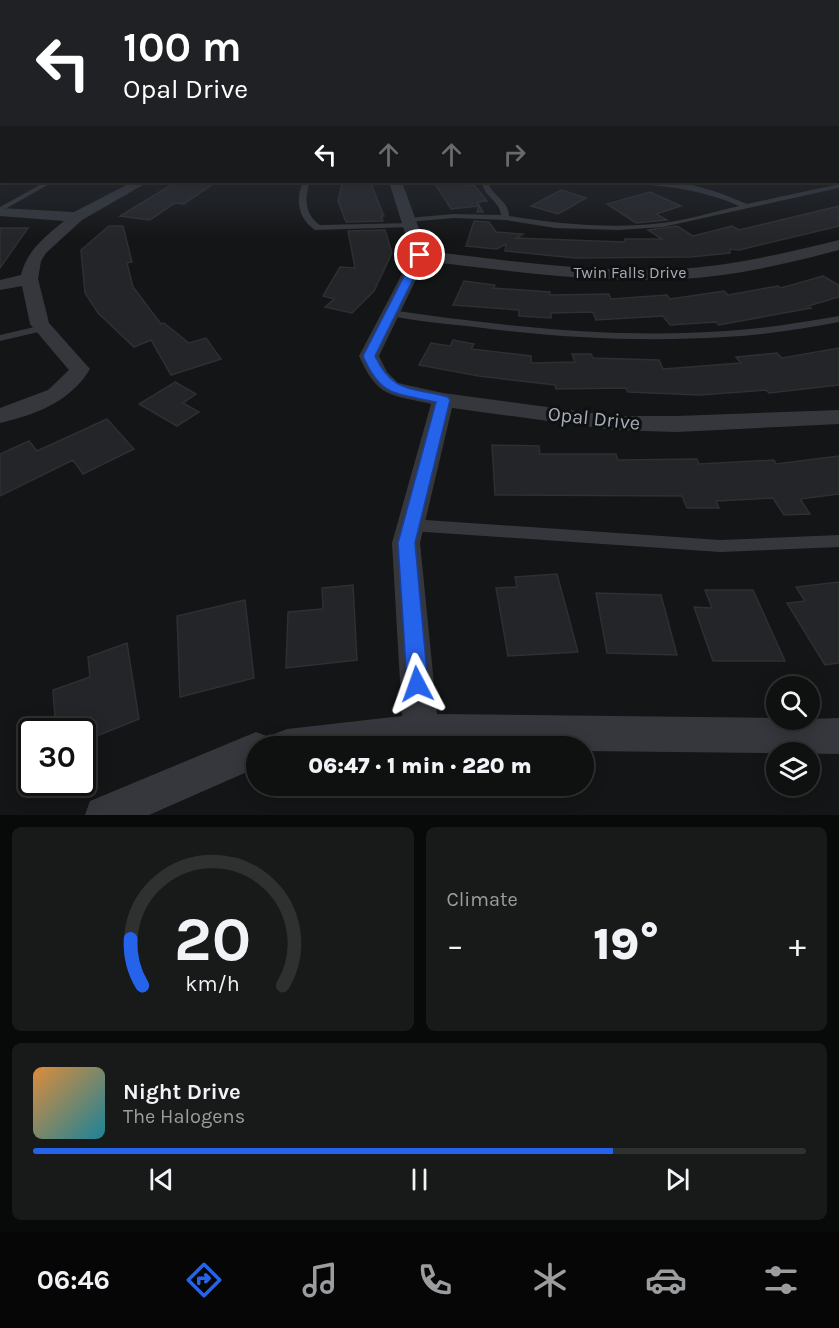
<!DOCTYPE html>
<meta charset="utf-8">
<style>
:root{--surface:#0f1010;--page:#181919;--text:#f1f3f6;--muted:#9b9d9f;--line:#2f3030;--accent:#2563eb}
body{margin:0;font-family:Karla,sans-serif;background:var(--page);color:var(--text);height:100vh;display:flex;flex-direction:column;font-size:22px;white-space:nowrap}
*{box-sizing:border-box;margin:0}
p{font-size:20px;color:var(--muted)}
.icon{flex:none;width:33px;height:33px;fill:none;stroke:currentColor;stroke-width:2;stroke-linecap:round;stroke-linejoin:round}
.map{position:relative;height:815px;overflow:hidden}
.side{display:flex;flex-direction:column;gap:12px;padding:12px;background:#080909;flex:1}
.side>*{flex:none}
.hud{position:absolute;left:0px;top:0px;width:840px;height:183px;box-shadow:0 3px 15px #0003,0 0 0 2px var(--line);background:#202124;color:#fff;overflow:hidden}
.buttons{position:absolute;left:766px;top:676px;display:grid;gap:12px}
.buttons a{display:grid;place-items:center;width:54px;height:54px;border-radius:50%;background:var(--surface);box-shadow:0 3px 15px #0003,0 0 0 2px var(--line);font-size:30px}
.speed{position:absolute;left:18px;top:718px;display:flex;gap:12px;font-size:30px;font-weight:700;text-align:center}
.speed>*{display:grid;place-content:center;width:78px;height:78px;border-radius:50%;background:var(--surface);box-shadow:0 3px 15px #0003,0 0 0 2px var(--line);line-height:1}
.speed .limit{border:3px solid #111;border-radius:9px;background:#fff;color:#111}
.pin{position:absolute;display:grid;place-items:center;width:51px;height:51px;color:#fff;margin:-26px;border:3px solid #fff;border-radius:50%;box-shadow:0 2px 6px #0007}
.me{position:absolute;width:66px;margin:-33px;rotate:356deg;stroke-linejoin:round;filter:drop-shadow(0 0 4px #0008)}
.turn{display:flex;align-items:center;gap:21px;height:126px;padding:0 24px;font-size:27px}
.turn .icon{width:78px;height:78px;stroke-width:2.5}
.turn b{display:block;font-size:42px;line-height:51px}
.lanes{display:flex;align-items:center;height:57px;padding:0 24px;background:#0003;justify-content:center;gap:30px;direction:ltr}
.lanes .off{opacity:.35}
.big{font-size:45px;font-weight:800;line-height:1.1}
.side .card{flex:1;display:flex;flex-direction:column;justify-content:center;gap:9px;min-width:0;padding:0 21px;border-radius:9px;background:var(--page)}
.side .dial{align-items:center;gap:0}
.dial svg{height:156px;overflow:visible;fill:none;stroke:var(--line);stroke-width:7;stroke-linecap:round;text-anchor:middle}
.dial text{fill:var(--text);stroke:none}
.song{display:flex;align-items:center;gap:18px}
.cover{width:72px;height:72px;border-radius:9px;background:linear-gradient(135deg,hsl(30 70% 55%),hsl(190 70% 35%))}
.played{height:6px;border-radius:3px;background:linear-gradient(90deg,var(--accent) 75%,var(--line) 75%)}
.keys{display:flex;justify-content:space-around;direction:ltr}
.heat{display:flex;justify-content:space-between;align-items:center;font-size:33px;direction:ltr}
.side .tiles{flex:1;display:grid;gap:12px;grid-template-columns:1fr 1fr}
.card:last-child{grid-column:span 2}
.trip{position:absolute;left:246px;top:736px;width:348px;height:60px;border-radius:30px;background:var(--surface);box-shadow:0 3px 15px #0003,0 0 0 2px var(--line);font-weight:800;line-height:60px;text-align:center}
.menu{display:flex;height:96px;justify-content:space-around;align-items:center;background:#060606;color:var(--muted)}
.menu .icon{width:42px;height:42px}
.menu .selected{color:var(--accent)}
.menu b{font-size:27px;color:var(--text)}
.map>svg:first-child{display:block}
.building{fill:#242528;stroke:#2e2f33;stroke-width:1.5}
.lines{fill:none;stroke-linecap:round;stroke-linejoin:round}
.service{fill:#35373c;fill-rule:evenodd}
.minor{fill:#35373c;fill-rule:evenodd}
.tertiary{fill:#35373c;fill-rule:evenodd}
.route{fill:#2563eb;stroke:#184099;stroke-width:1.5}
.labels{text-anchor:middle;stroke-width:6;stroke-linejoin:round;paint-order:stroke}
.far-street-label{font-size:16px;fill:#a6acb7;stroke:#0f1011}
.street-label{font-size:20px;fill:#a6acb7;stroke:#0f1011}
</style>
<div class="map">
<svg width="839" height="815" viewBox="0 0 839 815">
<rect width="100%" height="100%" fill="#141516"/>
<!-- building -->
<path class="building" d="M176,182H216L184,204L175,203L150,220L120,216Z
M434,182H463L466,186L474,185L487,201L477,202L483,212H477L479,206L451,209Z
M342,184H371L384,216H381L383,221L346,222L338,201Z
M561,190L586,198L558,214L531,206Z
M650,192L681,206L656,214L667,220L636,223L607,204Z
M839,206V226L739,250L730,249V253L691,257L575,258L505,251L506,244L497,249L466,246L474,221L489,222L496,232L523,234L516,238L624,242L625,239H662L648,230L677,226L693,236L732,226L739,230Z
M109,226H123L132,262L127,263L133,287L161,324L164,323L189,343L206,338L221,359L171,375L151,340L134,347L98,313L85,293L81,250Z
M0,228H28L0,268Z
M385,230L392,253L374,291L352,313L325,307L334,299L323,296L340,267L355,268L348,231Z
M823,276L839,285V297L808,306L811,308L719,325L716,322L670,325L663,316L596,320L593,312L551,313V318L519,316V310L453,305L464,281L495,285L493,288L550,292V295L609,294L611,299L667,295L670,299L724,291L728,295L778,286L781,288Z
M453,340L474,344L471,349L531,356V363L575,362L572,354H591L593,358L659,360L663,369L741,363L736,357L777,353L782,358L839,348V385L769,393L766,390L700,395L628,392L626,388L556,389L555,385L479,376L419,365L431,343L450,346Z
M175,382L196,394L183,403L199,412L177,426L139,404Z
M107,419L134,449L83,474L73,460L0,496V454L29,441L37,451Z
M492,445L539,446L540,454H616L618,460L697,459L699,464L774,460L776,464L839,456V494L800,499L810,514L784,515L773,498L716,501L719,508H687L682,496L495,495Z
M557,574L578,652L508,656L496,588L517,587L515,577Z
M839,582V663L825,665L787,603L805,601L796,587Z
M353,585L357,660L286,668L288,612L323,609L322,588Z
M705,590H753L785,661H713L694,607L712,608Z
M596,593L661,595L677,655L607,653Z
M245,600L254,678L180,697L177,616Z
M127,643L139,719L82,742V732H56L53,690L90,677L88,657Z"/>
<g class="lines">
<!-- service -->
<path class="service" d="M0,174H2V178H0Z
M45,182H53L0,212V207Z
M303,182H310C304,198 305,215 320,225L411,223L415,225L411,227L315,230C298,218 295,200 303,182Z
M482,182H488C492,196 509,201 509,216C559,224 611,229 662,223C687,220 713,212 739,206C706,191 674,187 639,184L636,182H662L693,185L720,193L747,204L839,184V188L663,227L618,230L555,228L505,220L454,218L408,222L404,220L408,218L454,214L501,215C500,201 483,196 482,182Z
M391,310C502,326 614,339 726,331C764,329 802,322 839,316V322C801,329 764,335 725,337C644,342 563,338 483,328C451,324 419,322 387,315L386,313Z
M43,325L47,326L48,328L47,330L0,341V335Z
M411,519L720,540L839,535V547L720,552L411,531L406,529L404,525L406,521Z"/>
<!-- minor -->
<path class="minor" d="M0,138L2,139V146H0Z
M132,182H148L82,220L46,253L41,261L38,279L49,323L90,369C70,402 37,414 0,423V408L48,390L69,370L30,324L22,286L0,290V280L21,275C27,250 45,237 64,221L0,216V208L74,212Z
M389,182H402L427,251C510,261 593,273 677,269C732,266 786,253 839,240V250C786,264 732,277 677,279C593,283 509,271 425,261L379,356L387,372L398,383L443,393L614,416H677L839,410V424L677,432L614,430L452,408L420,543L437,714L777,718V720L839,718V754L584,751V747H256V768L149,815H85L90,801L256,732L269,737L271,742L274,734L287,729L402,716L392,543L431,404C389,394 378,398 359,356L412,255Z"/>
<!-- tertiary -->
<path class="tertiary" d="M838,170H839V180H838Z"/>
</g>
<!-- sky -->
<linearGradient id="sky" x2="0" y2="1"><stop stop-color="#0b0c0c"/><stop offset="0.53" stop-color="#343b47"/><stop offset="1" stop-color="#343b47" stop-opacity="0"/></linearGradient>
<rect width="839" height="240" fill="url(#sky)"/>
<!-- route -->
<path class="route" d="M420,252L425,255L375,356C393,394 411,387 448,397L450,400L415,543L428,684L425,691L417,694L410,691L407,684L398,543L436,402C395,393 381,397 363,356L415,255Z"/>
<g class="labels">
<!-- far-street labels -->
<g class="far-street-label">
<text x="630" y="278">Twin Falls Drive</text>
</g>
<!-- street labels -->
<g class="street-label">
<text transform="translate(594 418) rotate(6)" y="7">Opal Drive</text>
</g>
</g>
</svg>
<div class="buttons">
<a><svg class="icon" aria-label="search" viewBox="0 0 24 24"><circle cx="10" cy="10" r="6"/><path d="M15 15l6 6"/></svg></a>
<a><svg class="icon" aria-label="layers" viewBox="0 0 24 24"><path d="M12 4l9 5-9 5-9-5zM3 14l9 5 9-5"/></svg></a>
</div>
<div class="speed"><div class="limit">30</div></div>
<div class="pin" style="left:420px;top:255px;background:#d93025"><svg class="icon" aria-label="arrive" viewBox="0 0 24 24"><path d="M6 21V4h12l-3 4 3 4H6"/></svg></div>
<svg class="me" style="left:417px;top:684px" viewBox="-20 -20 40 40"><path d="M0-17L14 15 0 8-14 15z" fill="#2563eb" stroke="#fff" stroke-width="4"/></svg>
<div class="trip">06:47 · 1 min · 220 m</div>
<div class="hud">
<div class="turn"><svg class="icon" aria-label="left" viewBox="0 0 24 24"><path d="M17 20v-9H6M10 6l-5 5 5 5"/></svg><div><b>100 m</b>Opal Drive</div></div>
<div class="lanes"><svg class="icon" aria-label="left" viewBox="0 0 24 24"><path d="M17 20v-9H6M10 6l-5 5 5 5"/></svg><svg class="icon off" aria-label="ahead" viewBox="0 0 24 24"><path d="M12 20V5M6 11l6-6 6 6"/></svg><svg class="icon off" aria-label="ahead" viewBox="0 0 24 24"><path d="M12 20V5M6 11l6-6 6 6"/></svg><svg class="icon off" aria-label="right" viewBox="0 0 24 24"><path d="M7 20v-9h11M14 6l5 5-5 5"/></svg></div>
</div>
</div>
<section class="side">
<div class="tiles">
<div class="card dial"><svg viewBox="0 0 100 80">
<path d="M14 69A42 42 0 1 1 86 69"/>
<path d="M14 69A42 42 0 0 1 8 45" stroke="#2563eb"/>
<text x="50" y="56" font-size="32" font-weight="700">20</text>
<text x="50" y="72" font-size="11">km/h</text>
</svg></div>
<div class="card"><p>Climate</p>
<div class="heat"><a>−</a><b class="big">19°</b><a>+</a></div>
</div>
<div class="card">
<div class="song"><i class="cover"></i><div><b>Night Drive</b><p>The Halogens</p></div></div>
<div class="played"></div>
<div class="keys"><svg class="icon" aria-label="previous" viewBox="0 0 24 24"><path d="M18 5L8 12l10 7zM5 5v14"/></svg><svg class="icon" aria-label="pause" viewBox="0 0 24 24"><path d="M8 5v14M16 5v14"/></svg><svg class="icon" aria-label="next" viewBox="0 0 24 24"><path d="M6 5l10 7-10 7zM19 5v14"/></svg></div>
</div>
</div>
</section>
<nav class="menu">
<b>06:46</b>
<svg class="icon selected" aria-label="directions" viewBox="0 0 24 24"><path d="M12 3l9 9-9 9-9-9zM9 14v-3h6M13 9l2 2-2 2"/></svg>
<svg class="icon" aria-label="music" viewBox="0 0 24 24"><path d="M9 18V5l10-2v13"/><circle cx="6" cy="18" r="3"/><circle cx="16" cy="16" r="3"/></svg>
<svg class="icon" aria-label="phone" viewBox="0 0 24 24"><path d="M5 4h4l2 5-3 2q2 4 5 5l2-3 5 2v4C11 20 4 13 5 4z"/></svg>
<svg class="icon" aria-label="climate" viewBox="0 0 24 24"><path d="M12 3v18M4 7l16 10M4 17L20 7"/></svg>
<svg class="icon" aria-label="car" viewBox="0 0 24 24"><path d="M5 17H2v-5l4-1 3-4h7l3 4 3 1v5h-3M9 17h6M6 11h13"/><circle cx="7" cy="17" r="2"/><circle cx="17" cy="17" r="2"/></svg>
<svg class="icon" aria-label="filters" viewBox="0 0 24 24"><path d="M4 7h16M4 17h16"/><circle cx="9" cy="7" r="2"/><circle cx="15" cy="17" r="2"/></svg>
</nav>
